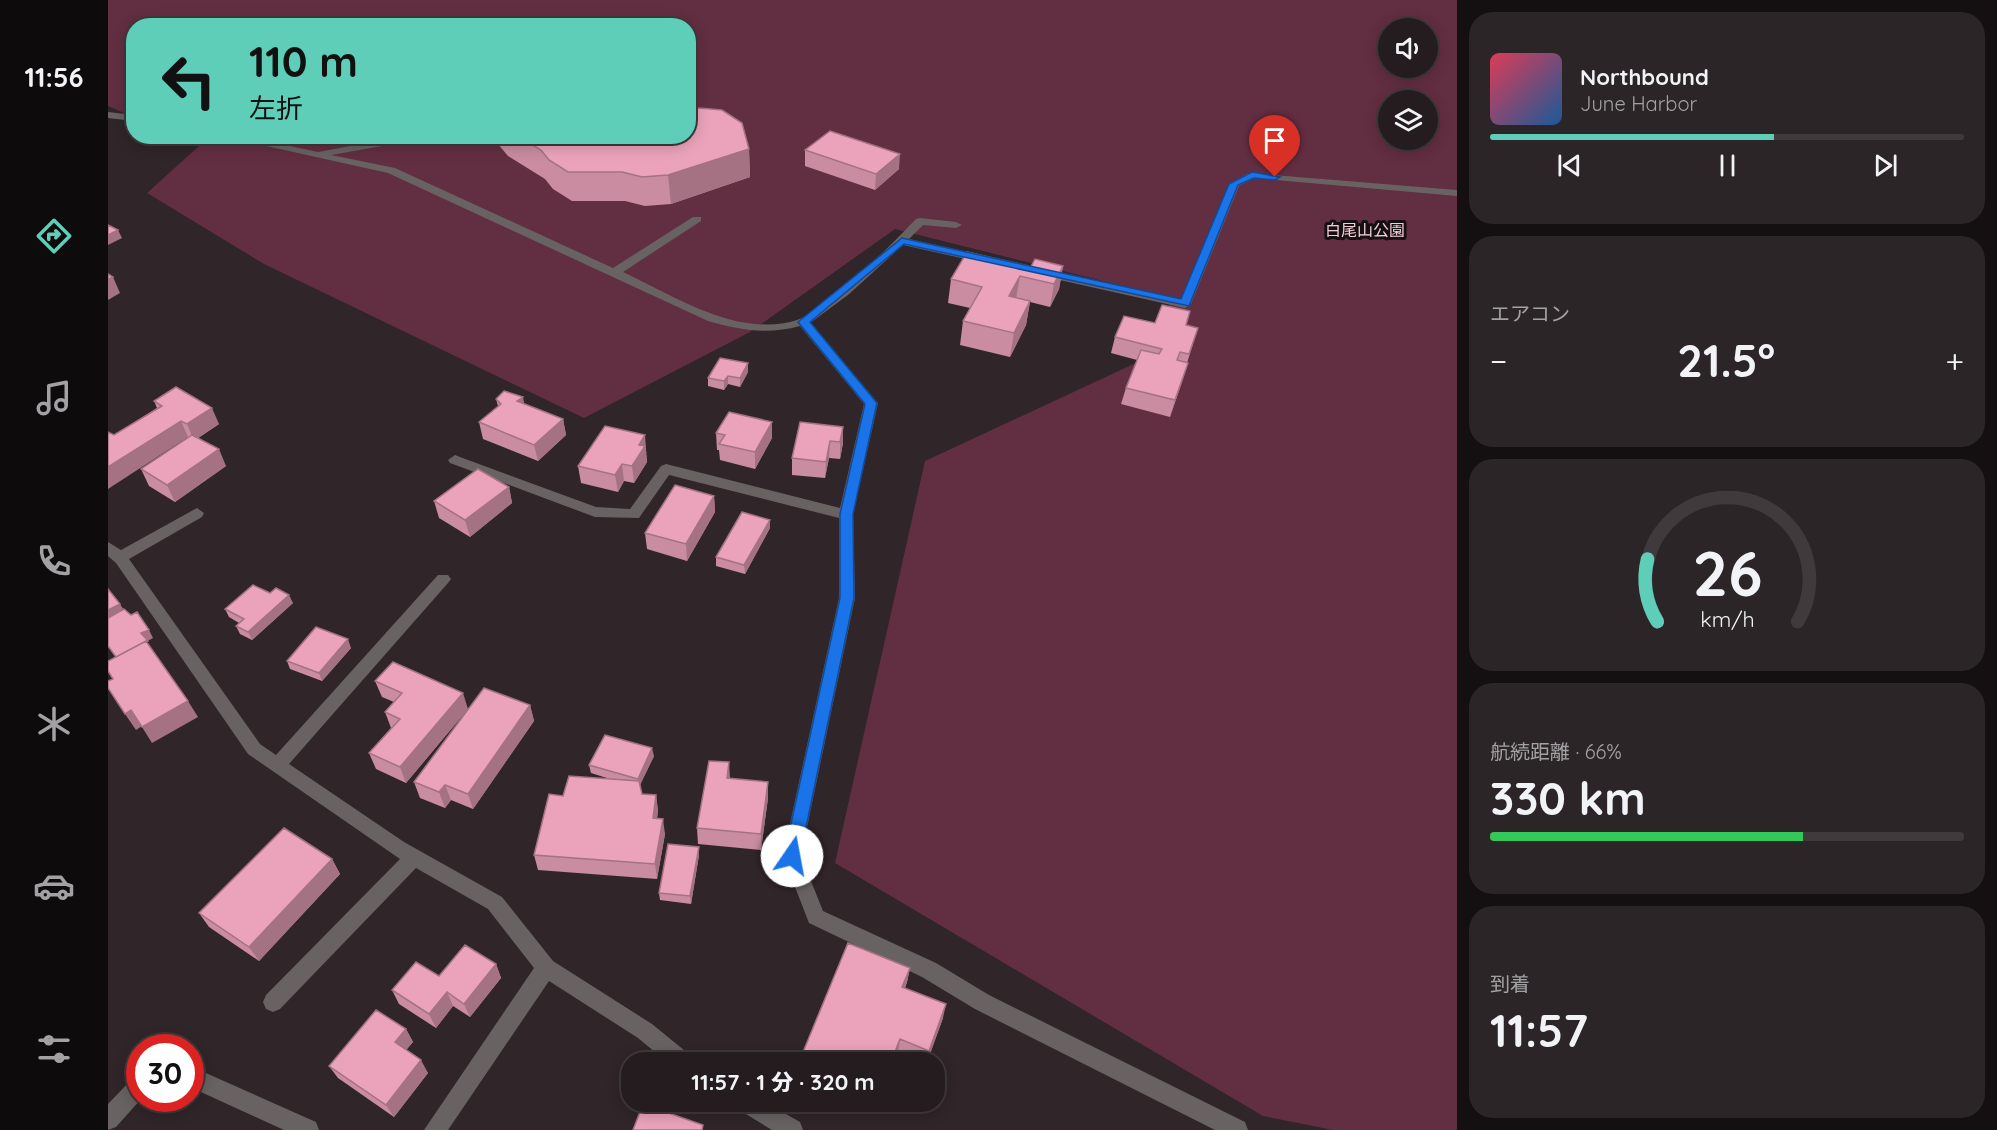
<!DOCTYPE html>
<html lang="ja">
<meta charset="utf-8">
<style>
:root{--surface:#241c1e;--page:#2c2527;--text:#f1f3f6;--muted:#a3a1a4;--line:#413a3c;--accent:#5eceb8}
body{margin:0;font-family:Quicksand,"Noto Sans JP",sans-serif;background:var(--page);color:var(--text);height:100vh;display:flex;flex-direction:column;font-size:22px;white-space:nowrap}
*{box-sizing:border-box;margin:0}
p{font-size:20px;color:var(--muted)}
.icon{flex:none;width:33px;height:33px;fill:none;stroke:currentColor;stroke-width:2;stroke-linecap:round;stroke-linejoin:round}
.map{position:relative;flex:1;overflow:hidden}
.sheet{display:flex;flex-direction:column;gap:12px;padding:12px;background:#140f10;width:540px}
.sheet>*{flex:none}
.top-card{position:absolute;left:18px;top:18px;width:570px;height:126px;border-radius:24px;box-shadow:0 3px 15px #0003,0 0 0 2px var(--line);background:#5eceb8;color:#111;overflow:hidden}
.fabs{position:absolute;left:1270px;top:18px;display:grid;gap:12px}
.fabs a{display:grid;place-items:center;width:60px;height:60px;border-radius:50%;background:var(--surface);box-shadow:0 3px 15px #0003,0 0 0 2px var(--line);font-size:30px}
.speed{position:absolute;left:18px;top:1034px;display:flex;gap:12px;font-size:30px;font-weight:700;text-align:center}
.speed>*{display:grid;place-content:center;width:78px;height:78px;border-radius:50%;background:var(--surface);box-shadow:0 3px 15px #0003,0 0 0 2px var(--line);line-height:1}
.speed .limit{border:9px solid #d22;background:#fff;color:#111}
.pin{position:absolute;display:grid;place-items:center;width:51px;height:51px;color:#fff;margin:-62px -26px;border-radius:50% 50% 50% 0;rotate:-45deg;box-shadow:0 0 6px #0007}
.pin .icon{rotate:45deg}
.me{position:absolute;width:66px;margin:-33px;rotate:12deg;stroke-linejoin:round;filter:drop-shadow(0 0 4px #0008)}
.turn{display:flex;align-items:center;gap:21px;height:126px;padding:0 24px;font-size:27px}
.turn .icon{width:78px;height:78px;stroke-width:2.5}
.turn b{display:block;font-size:42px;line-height:51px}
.big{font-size:45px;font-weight:800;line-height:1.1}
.sheet .widget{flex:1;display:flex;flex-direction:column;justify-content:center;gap:9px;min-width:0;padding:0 21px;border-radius:24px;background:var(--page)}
.sheet .dial{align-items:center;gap:0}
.dial svg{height:156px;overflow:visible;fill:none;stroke:var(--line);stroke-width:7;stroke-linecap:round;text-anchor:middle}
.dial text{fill:var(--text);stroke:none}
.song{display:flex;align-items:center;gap:18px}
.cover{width:72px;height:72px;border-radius:9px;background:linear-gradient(135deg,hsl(350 70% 55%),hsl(210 70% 35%))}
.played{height:6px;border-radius:3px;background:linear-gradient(90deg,var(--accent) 60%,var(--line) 60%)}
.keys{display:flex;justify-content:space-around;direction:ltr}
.heat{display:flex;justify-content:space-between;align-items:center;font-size:33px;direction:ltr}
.charge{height:9px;border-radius:4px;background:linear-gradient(90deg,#34c759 66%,var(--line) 0)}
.trip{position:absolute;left:513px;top:1052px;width:324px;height:60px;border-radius:24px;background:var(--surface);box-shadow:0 3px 15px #0003,0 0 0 2px var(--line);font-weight:800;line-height:60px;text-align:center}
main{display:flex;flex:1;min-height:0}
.menu{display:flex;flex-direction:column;width:108px;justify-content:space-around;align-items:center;background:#0e0b0c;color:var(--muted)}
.menu .icon{width:42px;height:42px}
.menu .current{color:var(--accent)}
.menu b{font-size:27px;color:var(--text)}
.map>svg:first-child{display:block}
.green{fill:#622e41;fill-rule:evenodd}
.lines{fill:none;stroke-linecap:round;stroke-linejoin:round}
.minor{fill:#686263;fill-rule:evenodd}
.wall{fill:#c98ca0}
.shaded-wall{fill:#a47282}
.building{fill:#eaa3ba;stroke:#a47282;stroke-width:1.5}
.route{fill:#1a73e8;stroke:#114b97;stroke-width:1.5}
.labels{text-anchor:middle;stroke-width:6;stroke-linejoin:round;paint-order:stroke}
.far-park-label{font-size:16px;fill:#f5cdd9;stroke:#151011}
</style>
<main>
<nav class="menu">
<b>11:56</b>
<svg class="icon current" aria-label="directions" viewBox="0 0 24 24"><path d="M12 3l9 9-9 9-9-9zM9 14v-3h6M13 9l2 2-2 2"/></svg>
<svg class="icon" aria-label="music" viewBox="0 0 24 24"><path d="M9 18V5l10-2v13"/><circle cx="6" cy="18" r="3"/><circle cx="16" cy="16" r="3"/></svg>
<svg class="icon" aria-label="phone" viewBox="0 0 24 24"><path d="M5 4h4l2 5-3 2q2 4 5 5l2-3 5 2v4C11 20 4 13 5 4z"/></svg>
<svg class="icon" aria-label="climate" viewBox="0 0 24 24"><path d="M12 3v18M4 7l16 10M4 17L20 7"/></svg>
<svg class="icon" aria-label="car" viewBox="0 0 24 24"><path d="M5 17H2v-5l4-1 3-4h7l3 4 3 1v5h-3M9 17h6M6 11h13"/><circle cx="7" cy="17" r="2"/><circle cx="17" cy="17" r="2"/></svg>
<svg class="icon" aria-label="filters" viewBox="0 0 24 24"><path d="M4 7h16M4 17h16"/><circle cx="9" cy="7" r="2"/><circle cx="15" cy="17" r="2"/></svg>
</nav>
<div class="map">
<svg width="1349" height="1130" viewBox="0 0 1349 1130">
<rect width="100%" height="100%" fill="#302528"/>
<!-- green -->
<path class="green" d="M0,0H1349V1130H1225L1155,1116L727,863L817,461L1047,354L1063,298L787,229L642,332L476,418L156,264L39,193L91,146L71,137L580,136V26H26L25,117L0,106ZM1281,28H1320V68H1281ZM1281,100H1320V140H1281Z"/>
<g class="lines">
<!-- minor -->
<path class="minor" d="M0,112L26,115V121L0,118Z
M113,136H135L210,152L280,139L331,140V144L327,145H280L223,155L287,168L505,268L585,217H593V221L515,272C549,288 584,309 620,319C641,325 668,327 689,320C721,308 783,245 808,219L812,218L848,222L854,225L848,228L815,225L801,239L1073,299L1121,184L1140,173L1349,190V196L1146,178L1131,186L1083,304L1077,308L795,245L740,295L702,323L770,403L745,515L747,598L693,856L715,911L828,963L881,995L1137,1122L1140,1130H1107L867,1009L814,977L701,923L675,856L731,598V518L561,475L531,518L487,517L342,463L340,460L347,455L352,457L488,507L522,509L553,466L558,464L732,508L756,404L692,326C660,335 631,330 600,321L280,173Z
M89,508L96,513L94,517L21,559L152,744L168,755L330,575H340L343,579L340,583L181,764L296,842L394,897L445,961L544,1024L582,1055L585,1062H559L530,1038L441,981L340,1130H316L426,968L380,909L308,868L172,1009L165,1012L158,1009L155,1002L158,995L292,859L140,754L8,563L0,556V542L13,550Z
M82,1066L208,1122L211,1130H176L82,1087Z
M32,1075V1098H34L8,1127L0,1130V1104L25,1078Z
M624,1101H655L692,1122L695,1130H664L628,1108Z"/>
</g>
<!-- wall -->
<path class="wall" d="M580,136L641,149L642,177L563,204L537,206L517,201H464L445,189L437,179L400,156L384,137Z
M697,150L791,169L767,190L697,166Z
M955,266L951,289L942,307L922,302L918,325L902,357L852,345L855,321L862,308L840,303L843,279L910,268L921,270Z
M1078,325L1085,344L1079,363L1075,379L1062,417L1013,404L1018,388L1029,360L1003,353L1007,337Z
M640,363V372L632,387L620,384L616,390L600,386V378Z
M388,399L416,404L455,419L458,435L430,461L375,439L371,422L390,406Z
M46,401L111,424L90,438L118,466L67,502L41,486L33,469L80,437L6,435L49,408Z
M664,422V438L647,469L612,460L611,450H609L608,433Z
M692,422L735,443L732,459L721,458L717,478L684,475V458Z
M539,452L538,453L539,462L526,483L516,481L510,492L473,483L470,466Z
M401,487L404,503L362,537L331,518L326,501Z
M606,496L607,512L579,561L539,549L537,533Z
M662,528L637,574L608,566V557Z
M162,593L185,603L144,640L132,634L128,626L131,623L121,617L117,609Z
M243,648L214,681L182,669L179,661Z
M267,681L360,709L298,783L268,769L261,753L283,728L277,712L286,702L274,697Z
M422,705L426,721L365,809L343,800L337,808L312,798L306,782Z
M546,756L532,785L534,794L548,795L550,811L549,818L557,834L549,879L430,870L426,855L455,796L502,779L483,773L481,765Z
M622,779L660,782V798L653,850L590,844L589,828Z
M591,855L583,904L552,900L551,893Z
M224,859L232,874L151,961L101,927L91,913Z
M388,964L393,978L362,1017L345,1006L328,1028L291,1004L284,990L331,976Z
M802,968L799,982L797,988L835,1018L819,1062H814L790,1052L786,1062H695V1052Z
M298,1029L305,1042L298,1050L320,1073L286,1117L230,1078L221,1066Z"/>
<!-- shaded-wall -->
<path class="shaded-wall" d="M641,149L642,177L563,204L560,175Z
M792,154L791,169L767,190L768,174Z
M10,230L14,238L0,245V235Z
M911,264L907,285L912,276L908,299L901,296Z
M955,266L951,289L942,307L946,284Z
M5,277L12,293L0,300V279Z
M922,301L918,325L902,357L906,333Z
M640,363V372L632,387V378Z
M1080,363L1075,379L1062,417L1067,400Z
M620,376V384L616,390V381Z
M415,397L418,413L409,401Z
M104,408L111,424L86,441L79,424Z
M455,419L458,435L430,461L426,445Z
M73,421L80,437L0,489V467Z
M664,422V438L647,469V452Z
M735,427V443L732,459V442Z
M537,435L539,462L526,483L524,466L531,445Z
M722,441L721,458L717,478L718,462Z
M111,449L118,466L67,502L59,485Z
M514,464L516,481L510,492L507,475Z
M401,487L404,503L362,537L357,520Z
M606,496L607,512L579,561L578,544Z
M662,520V528L637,574L636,565Z
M181,595L185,603L144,640L140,632Z
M12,604L17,612L0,622V610Z
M41,630L45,638L38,642L33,633Z
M240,639L243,648L214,681L211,673Z
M355,693L360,709L298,783L292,767Z
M80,701L90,717L44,743L34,727Z
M422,705L426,721L365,809L360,794Z
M23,710L34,726L28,730L17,714Z
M544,748L546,756L531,787L530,779Z
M621,762L622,778L620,794L619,778Z
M660,782V798L653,850V834Z
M337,785L343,800L337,808L331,792Z
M548,795L550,811L547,833L545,818Z
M555,819L557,834L549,879L547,864Z
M591,847V855L583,904L582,896Z
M224,859L232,874L151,961L141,947Z
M388,964L393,978L362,1017L356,1004Z
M802,968L799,982L792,1001L794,987Z
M339,992L345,1006L328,1028L321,1014Z
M838,1004L835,1018L819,1062L821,1051Z
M298,1029L305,1042L294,1055L287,1042Z
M792,1039L790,1052L786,1062H783Z
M313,1060L320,1073L286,1117L278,1105Z"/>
<!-- building -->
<path class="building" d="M591,108L614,110L634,123L641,149L560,175L534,177L514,172H460L441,160L433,150L410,136H580V111Z
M722,131L792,154L768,174L697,150Z
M0,225L10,230L0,235Z
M859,252L911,264L909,268L921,270L927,259L955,266L946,284L912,276L901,296L922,301L906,333L855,321L874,287L843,279Z
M0,274L5,277L0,279Z
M1054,305L1082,311L1078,325L1090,328L1081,354L1072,352L1069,360L1080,363L1067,400L1018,388L1033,350L1051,354L1054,349L1007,337L1016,316L1047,323Z
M612,358L640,363L632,378L620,376L616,381L600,378Z
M68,387L104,408L79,424L73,421L0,467V432L6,435L54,406L46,401Z
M396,391L415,397L409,401L455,419L426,445L371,422L393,404L388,399Z
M621,412L664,422L647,452L611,444L617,435L608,433Z
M692,422L735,427L732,442L722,441L718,462L684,458Z
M497,426L537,435L531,445L537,446L524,466L514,464L507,475L470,466Z
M84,435L111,449L59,485L33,469Z
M370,469L401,487L357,520L326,501Z
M567,485L606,496L578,544L537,533Z
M634,512L662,520L636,565L608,557Z
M145,585L162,593L168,588L181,595L140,632L128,626L136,619L117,609Z
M0,589L12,604L0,610Z
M16,609L23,615L29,612L41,630L33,633L40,641L39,642L38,641L8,657L0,646V618Z
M208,627L240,639L211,673L179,661Z
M38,641L80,701L34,727L23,710L17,714L0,688V681L5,679L0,671V661Z
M285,662L355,693L292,767L261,753L292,719L277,712L294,693L267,681Z
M376,688L422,705L360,794L337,785L331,792L306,782Z
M497,735L544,748L530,779L481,765Z
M601,761L621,762L619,778L660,782L653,834L589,828Z
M461,776L531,781L534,794L548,795L545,818L555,819L547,864L426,855L441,794L455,796Z
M176,828L224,859L141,947L91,913Z
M560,844L591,847L582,896L551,893Z
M740,943L802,968L794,987L838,1004L821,1051L792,1039L783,1062H718L695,1052Z
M357,945L388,964L356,1004L339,992L321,1014L284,990L308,962L331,976Z
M268,1010L298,1029L287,1042L313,1060L278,1105L221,1066Z
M535,1104L595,1125L594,1130H525Z"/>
<!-- route -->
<path class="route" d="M1144,172L1172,177L1167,180L1146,178L1130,185L1081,306L796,244L702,322L769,403L745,514L746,598L692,856L690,862L684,864L678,862L676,856L732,598V514L757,404L690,322L794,238L1073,299L1121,184Z"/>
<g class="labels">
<!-- far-park labels -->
<g class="far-park-label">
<text x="1257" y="236">白尾山公園</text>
</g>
</g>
</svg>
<div class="fabs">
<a><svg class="icon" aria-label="sound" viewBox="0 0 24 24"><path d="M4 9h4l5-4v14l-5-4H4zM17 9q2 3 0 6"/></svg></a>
<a><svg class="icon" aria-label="layers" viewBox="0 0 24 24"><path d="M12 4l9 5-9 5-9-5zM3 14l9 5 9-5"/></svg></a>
</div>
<div class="speed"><div class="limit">30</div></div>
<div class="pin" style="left:1167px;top:177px;background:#d93025"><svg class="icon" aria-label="arrive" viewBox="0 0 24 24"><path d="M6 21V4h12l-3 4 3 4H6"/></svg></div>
<svg class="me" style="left:684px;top:856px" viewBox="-20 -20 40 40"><circle r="19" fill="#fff"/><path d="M0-13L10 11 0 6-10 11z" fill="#1a73e8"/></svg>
<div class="trip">11:57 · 1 分 · 320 m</div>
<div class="top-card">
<div class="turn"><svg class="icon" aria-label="left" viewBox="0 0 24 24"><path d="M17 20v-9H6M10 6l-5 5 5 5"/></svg><div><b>110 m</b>左折</div></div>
</div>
</div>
<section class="sheet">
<div class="widget">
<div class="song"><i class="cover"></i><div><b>Northbound</b><p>June Harbor</p></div></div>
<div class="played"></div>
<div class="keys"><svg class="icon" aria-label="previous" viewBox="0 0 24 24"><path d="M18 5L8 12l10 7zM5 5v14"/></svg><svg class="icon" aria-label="pause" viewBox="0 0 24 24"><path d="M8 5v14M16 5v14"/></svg><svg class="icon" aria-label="next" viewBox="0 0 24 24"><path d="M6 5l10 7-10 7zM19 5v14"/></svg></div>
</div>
<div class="widget"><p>エアコン</p>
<div class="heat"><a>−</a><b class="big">21.5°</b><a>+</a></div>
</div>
<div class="widget dial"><svg viewBox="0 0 100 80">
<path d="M14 69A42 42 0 1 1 86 69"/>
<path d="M14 69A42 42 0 0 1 9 37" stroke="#5eceb8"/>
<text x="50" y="56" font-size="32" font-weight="700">26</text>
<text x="50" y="72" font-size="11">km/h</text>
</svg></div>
<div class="widget"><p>航続距離 · 66%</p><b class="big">330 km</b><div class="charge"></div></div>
<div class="widget"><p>到着</p><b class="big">11:57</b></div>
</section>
</main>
